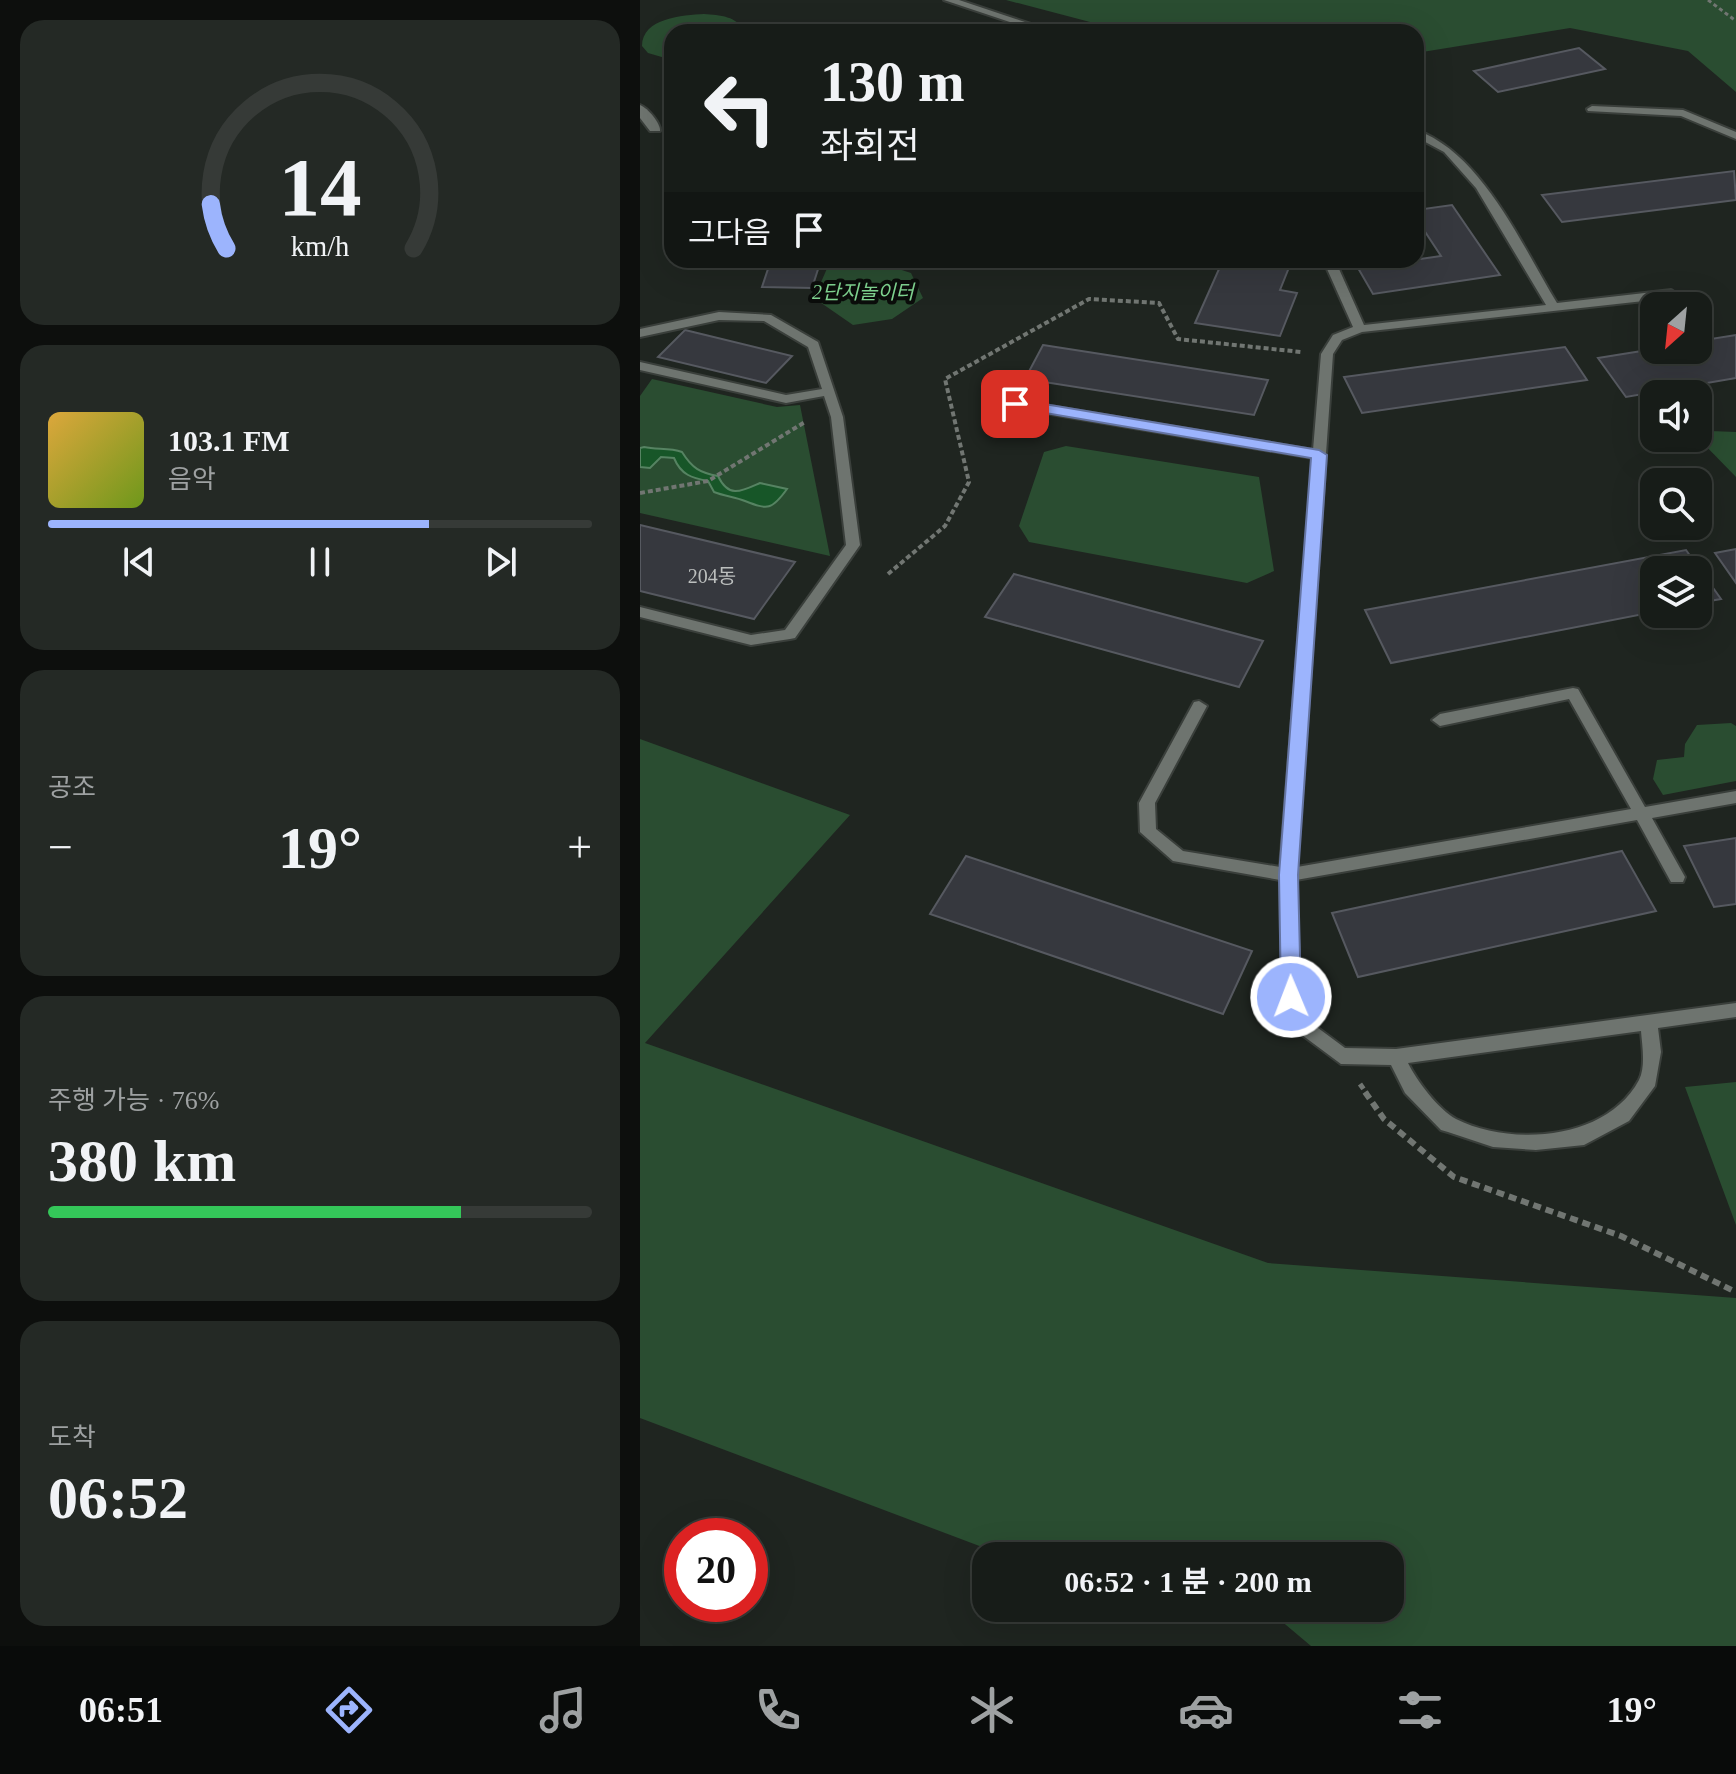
<!DOCTYPE html>
<html lang="ko">
<meta charset="utf-8">
<style>
:root{--surface:#171c18;--page:#242925;--text:#f1f3f6;--muted:#9ea1a2;--line:#363a37;--accent:#9cb4fd}
body{margin:0;font-family:"Times New Roman","Noto Sans KR",serif;background:var(--page);color:var(--text);height:100vh;display:flex;flex-direction:column;font-size:30px;white-space:nowrap}
*{box-sizing:border-box;margin:0}
p{font-size:26px;color:var(--muted)}
.icon{flex:none;width:44px;height:44px;fill:none;stroke:currentColor;stroke-width:2;stroke-linecap:round;stroke-linejoin:round}
.map{position:relative;flex:1;overflow:hidden}
.details{display:flex;flex-direction:column;gap:20px;padding:20px;background:#0d0f0d;width:640px}
.details>*{flex:none}
.hud{position:absolute;left:24px;top:24px;width:760px;height:244px;border-radius:24px;box-shadow:0 8px 32px #0002,0 0 0 2px var(--line);background:#171c18;color:var(--text);overflow:hidden}
.needle{width:52px;rotate:207deg}
.fabs{position:absolute;left:1000px;top:292px;display:grid;gap:16px}
.fabs a{display:grid;place-items:center;width:72px;height:72px;border-radius:16px;background:var(--surface);box-shadow:0 8px 32px #0002,0 0 0 2px var(--line);font-size:40px}
.speed{position:absolute;left:24px;top:1518px;display:flex;gap:16px;font-size:40px;font-weight:700;text-align:center}
.speed>*{display:grid;place-content:center;width:104px;height:104px;border-radius:50%;background:var(--surface);box-shadow:0 8px 32px #0002,0 0 0 2px var(--line);line-height:1}
.speed .limit{border:12px solid #d22;background:#fff;color:#111}
.pin{position:absolute;display:grid;place-items:center;width:68px;height:68px;color:#fff;margin:-34px;border-radius:16px;box-shadow:0 4px 12px #0006}
.me{position:absolute;width:88px;margin:-44px;rotate:359deg;stroke-linejoin:round;filter:drop-shadow(0 0 6px #0008)}
.turn{display:flex;align-items:center;gap:28px;height:168px;padding:0 24px;font-size:36px}
.turn .icon{width:104px;height:104px;stroke-width:2.5}
.turn b{display:block;font-size:56px;line-height:68px}
.then{display:flex;align-items:center;height:76px;padding:0 24px;background:#0003;gap:16px;font-size:30px}
.big{font-size:60px;font-weight:700;line-height:1.1}
.details .widget{flex:1;display:flex;flex-direction:column;justify-content:center;gap:12px;min-width:0;padding:0 28px;border-radius:24px;background:var(--page)}
.details .dial{align-items:center;gap:0}
.dial svg{height:208px;overflow:visible;fill:none;stroke:var(--line);stroke-width:7;stroke-linecap:round;text-anchor:middle}
.dial text{fill:var(--text);stroke:none}
.song{display:flex;align-items:center;gap:24px}
.cover{width:96px;height:96px;border-radius:12px;background:linear-gradient(135deg,hsl(40 70% 55%),hsl(80 70% 35%))}
.played{height:8px;border-radius:4px;background:linear-gradient(90deg,var(--accent) 70%,var(--line) 70%)}
.keys{display:flex;justify-content:space-around;direction:ltr}
.heat{display:flex;justify-content:space-between;align-items:center;font-size:44px;direction:ltr}
.charge{height:12px;border-radius:6px;background:linear-gradient(90deg,#34c759 76%,var(--line) 0)}
.trip{position:absolute;left:332px;top:1542px;width:432px;height:80px;border-radius:24px;background:var(--surface);box-shadow:0 8px 32px #0002,0 0 0 2px var(--line);font-weight:700;line-height:80px;text-align:center}
.tabs{display:flex;height:128px;justify-content:space-around;align-items:center;background:#090b0a;color:var(--muted)}
.tabs .icon{width:56px;height:56px}
.tabs .current{color:var(--accent)}
.tabs b{font-size:36px;color:var(--text)}
main{display:flex;flex:1;min-height:0}
.map>svg:first-child{display:block}
.green{fill:#2a4d31}
.water{fill:#175628;stroke:#568362;stroke-width:2}
.building{fill:#36383e;stroke:#565960;stroke-width:2}
.lines{fill:none;stroke-linecap:round;stroke-linejoin:round}
.lane-casing{stroke:#3a3f3b;stroke-width:4}
.street-casing{stroke:#3a3f3b;stroke-width:4}
.path-far3{stroke:#717672;stroke-width:3;stroke-dasharray:4 3;stroke-linecap:butt}
.path-far2{stroke:#717672;stroke-width:4;stroke-dasharray:5 3;stroke-linecap:butt}
.path-far1{stroke:#717672;stroke-width:5;stroke-dasharray:6 4;stroke-linecap:butt}
.path{stroke:#717672;stroke-width:6;stroke-dasharray:8 5;stroke-linecap:butt}
.lane{fill:#6e746f;fill-rule:evenodd}
.street{fill:#6e746f;fill-rule:evenodd}
.route{fill:#9cb4fd;stroke:#6575a4;stroke-width:2}
.labels{text-anchor:middle;stroke-width:8;stroke-linejoin:round;paint-order:stroke}
.far-park-label{font-size:20px;font-style:italic;fill:#80d591;stroke:#0b0d0b}
.number-label{font-size:20px;fill:#bcbfbe}
</style>
<main>
<section class="details">
<div class="widget dial"><svg viewBox="0 0 100 80">
<path d="M14 69A42 42 0 1 1 86 69"/>
<path d="M14 69A42 42 0 0 1 8 52" stroke="#9cb4fd"/>
<text x="50" y="56" font-size="32" font-weight="700">14</text>
<text x="50" y="72" font-size="11">km/h</text>
</svg></div>
<div class="widget">
<div class="song"><i class="cover"></i><div><b>103.1 FM</b><p>음악</p></div></div>
<div class="played"></div>
<div class="keys"><svg class="icon" aria-label="previous" viewBox="0 0 24 24"><path d="M18 5L8 12l10 7zM5 5v14"/></svg><svg class="icon" aria-label="pause" viewBox="0 0 24 24"><path d="M8 5v14M16 5v14"/></svg><svg class="icon" aria-label="next" viewBox="0 0 24 24"><path d="M6 5l10 7-10 7zM19 5v14"/></svg></div>
</div>
<div class="widget"><p>공조</p>
<div class="heat"><a>−</a><b class="big">19°</b><a>+</a></div>
</div>
<div class="widget"><p>주행 가능 · 76%</p><b class="big">380 km</b><div class="charge"></div></div>
<div class="widget"><p>도착</p><b class="big">06:52</b></div>
</section>
<div class="map">
<svg width="1096" height="1646" viewBox="0 0 1096 1646">
<rect width="100%" height="100%" fill="#1f2520"/>
<!-- green -->
<path class="green" d="M366,0H1096V92L1048,51L930,28L776,53V32H488Z
M64,14C80,15 97,16 105,32H32V60L8,53L2,46C2,18 43,15 64,14Z
M231,260L271,273L283,298L252,319L213,325L174,298L189,264Z
M12,379L137,407L160,405L190,556L0,513V396Z
M1070,431L1096,432V477L1058,438V433Z
M426,446L619,477L634,571L607,583L389,542L379,526L404,452Z
M1091,723L1096,726V781L1023,795L1013,779L1017,760L1044,757L1045,744L1057,725Z
M0,739L210,815L5,1043L628,1263L1096,1298V1646H671L626,1608H750V1556H565L547,1540L434,1556H366L0,1418Z
M1096,1082V1225L1045,1087Z"/>
<!-- water -->
<path class="water" d="M4,447C17,450 29,447 42,452C52,468 60,473 78,476C89,499 102,491 120,483L147,489C132,510 128,510 105,501C95,497 84,496 74,492L68,481C52,478 41,475 34,458L21,457L10,468L0,467V448Z"/>
<!-- building -->
<path class="building" d="M939,48L965,69L858,92L834,71Z
M1094,171L1096,200L922,222L902,195Z
M812,205L860,275L733,294L718,268L801,256L776,218V210Z
M131,260H181L172,288L122,287Z
M583,260H652L640,290L657,293L640,336L555,323Z
M45,330L152,356L126,383L18,357Z
M1096,335V378L986,397L958,358L1014,349L1058,350V341Z
M403,345L628,380L614,415L385,379Z
M925,347L947,380L722,413L704,377Z
M0,525L155,562L114,619L0,591Z
M1096,549V583L1075,553Z
M1046,550L1081,599L1058,603V570H1014V612L751,663L725,610Z
M374,574L623,641L599,687L345,617Z
M1096,838V904L1074,907L1044,846Z
M982,851L1016,911L718,977L692,913Z
M326,856L612,951L583,1014L290,914Z"/>
<g class="lines">
<defs>
<path id="lane" d="M304,0H319L415,32H400Z
M952,106L1043,110L1096,132V139L1041,116L948,111L947,109Z
M776,130C842,153 882,246 917,303L1031,290L1037,294L1031,298L722,332L702,340L693,354L657,867L991,809L929,699L800,726L792,720L800,714L933,688L938,689L1005,807L1096,791V803L1012,818L1045,877L1043,882H1031L997,820L656,880L660,997L674,1025L705,1048L756,1049L1096,1003V1017L1018,1028L1021,1052L1015,1086L989,1121L944,1145L896,1150L853,1147L808,1132L801,1130L765,1093L751,1065L701,1064L662,1035L642,997L640,880L533,861L500,832L499,803L554,702L559,701L567,706L515,803L516,829L543,851L640,867L673,458L375,408L369,404L375,400L673,450L681,354L693,335L713,327L683,260H695L724,325L906,305L836,188L804,152L776,137ZM1001,1031C1002,1045 1006,1066 999,1080C967,1140 872,1147 816,1119C798,1109 777,1081 768,1063Z
M79,312L131,315L178,342L203,417L220,545L155,638L150,639L111,645L0,617V607L111,635L145,630L206,545L191,417L184,396L146,403L0,370V362L146,395L182,389L168,347L124,321L79,320L0,337V329Z"/>
<path id="street" d="M0,105C8,108 21,124 20,131H10L0,118Z"/>
</defs>
<!-- lane casing -->
<use href="#lane" class="lane-casing"/>
<!-- street casing -->
<use href="#street" class="street-casing"/>
<!-- path-far3 -->
<path class="path-far3" d="M1068,0L1096,21"/>
<!-- path-far2 -->
<path class="path-far2" d="M0,493L68,481L165,422
M248,574L305,526L329,482L305,379L449,299L519,303L538,339L661,352"/>
<!-- path-far1 -->
<path class="path-far1" d="M720,1084L727,1094"/>
<!-- path -->
<path class="path" d="M725,1092L744,1119L814,1177L981,1236L1096,1292"/>
<!-- lane -->
<use href="#lane" class="lane"/>
<!-- street -->
<use href="#street" class="street"/>
</g>
<!-- route -->
<path class="route" d="M375,399L679,450L687,455L658,875L661,997L658,1003L651,1005L644,1003L641,997L639,875L671,458L370,407L368,404Z"/>
<g class="labels">
<!-- far-park labels -->
<g class="far-park-label">
<text x="223" y="299">2단지놀이터</text>
</g>
<!-- number labels -->
<g class="number-label">
<text x="72" y="583">204동</text>
</g>
</g>
</svg>
<div class="fabs">
<a><svg class="needle" viewBox="-14 -14 28 28"><path d="M0-13l5 13h-10z" fill="#e53935"/><path d="M0 13l5-13h-10z" fill="#9ea1a2"/></svg></a>
<a><svg class="icon" aria-label="sound" viewBox="0 0 24 24"><path d="M4 9h4l5-4v14l-5-4H4zM17 9q2 3 0 6"/></svg></a>
<a><svg class="icon" aria-label="search" viewBox="0 0 24 24"><circle cx="10" cy="10" r="6"/><path d="M15 15l6 6"/></svg></a>
<a><svg class="icon" aria-label="layers" viewBox="0 0 24 24"><path d="M12 4l9 5-9 5-9-5zM3 14l9 5 9-5"/></svg></a>
</div>
<div class="speed"><div class="limit">20</div></div>
<div class="pin" style="left:375px;top:404px;background:#d93025"><svg class="icon" aria-label="arrive" viewBox="0 0 24 24"><path d="M6 21V4h12l-3 4 3 4H6"/></svg></div>
<svg class="me" style="left:651px;top:997px" viewBox="-20 -20 40 40"><circle r="17" fill="#9cb4fd" stroke="#fff" stroke-width="3"/><path d="M0-11L8 9 0 5-8 9z" fill="#fff"/></svg>
<div class="trip">06:52 · 1 분 · 200 m</div>
<div class="hud">
<div class="turn"><svg class="icon" aria-label="left" viewBox="0 0 24 24"><path d="M17 20v-9H6M10 6l-5 5 5 5"/></svg><div><b>130 m</b>좌회전</div></div>
<div class="then">그다음<svg class="icon" aria-label="arrive" viewBox="0 0 24 24"><path d="M6 21V4h12l-3 4 3 4H6"/></svg></div>
</div>
</div>
</main>
<nav class="tabs">
<b>06:51</b>
<svg class="icon current" aria-label="directions" viewBox="0 0 24 24"><path d="M12 3l9 9-9 9-9-9zM9 14v-3h6M13 9l2 2-2 2"/></svg>
<svg class="icon" aria-label="music" viewBox="0 0 24 24"><path d="M9 18V5l10-2v13"/><circle cx="6" cy="18" r="3"/><circle cx="16" cy="16" r="3"/></svg>
<svg class="icon" aria-label="phone" viewBox="0 0 24 24"><path d="M5 4h4l2 5-3 2q2 4 5 5l2-3 5 2v4C11 20 4 13 5 4z"/></svg>
<svg class="icon" aria-label="climate" viewBox="0 0 24 24"><path d="M12 3v18M4 7l16 10M4 17L20 7"/></svg>
<svg class="icon" aria-label="car" viewBox="0 0 24 24"><path d="M5 17H2v-5l4-1 3-4h7l3 4 3 1v5h-3M9 17h6M6 11h13"/><circle cx="7" cy="17" r="2"/><circle cx="17" cy="17" r="2"/></svg>
<svg class="icon" aria-label="filters" viewBox="0 0 24 24"><path d="M4 7h16M4 17h16"/><circle cx="9" cy="7" r="2"/><circle cx="15" cy="17" r="2"/></svg>
<b>19°</b>
</nav>
